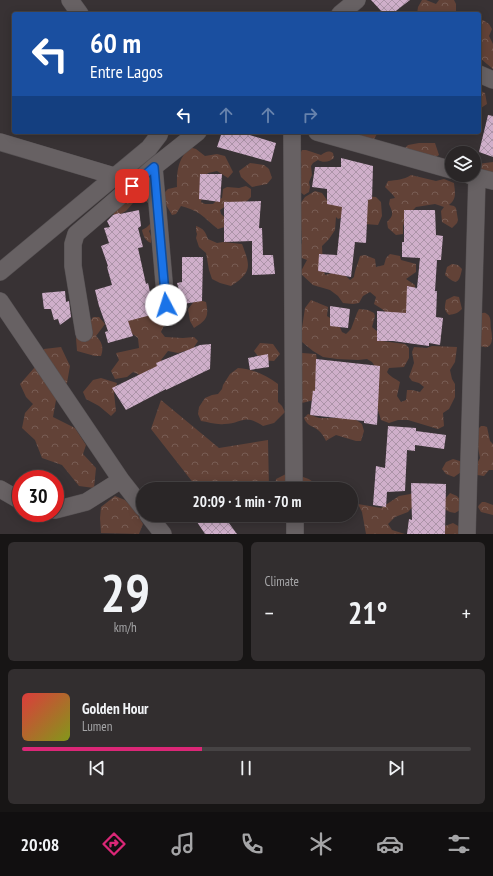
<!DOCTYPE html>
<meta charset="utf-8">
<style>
:root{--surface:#2a2627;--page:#322e2f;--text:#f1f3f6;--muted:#a5a5a7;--line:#464344;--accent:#db2777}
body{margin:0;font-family:"PT Sans Narrow",sans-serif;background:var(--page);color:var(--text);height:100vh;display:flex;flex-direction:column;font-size:15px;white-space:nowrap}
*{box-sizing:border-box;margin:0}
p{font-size:13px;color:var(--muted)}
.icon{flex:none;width:22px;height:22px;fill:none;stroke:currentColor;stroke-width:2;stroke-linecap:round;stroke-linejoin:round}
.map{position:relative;height:534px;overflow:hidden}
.details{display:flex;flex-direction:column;gap:8px;padding:8px;background:#171515;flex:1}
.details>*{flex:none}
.banner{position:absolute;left:12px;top:12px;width:469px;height:122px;border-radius:4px;box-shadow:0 2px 10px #0003,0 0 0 1px var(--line);background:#1a4fa0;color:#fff;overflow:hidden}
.tools{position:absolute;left:445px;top:146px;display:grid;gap:8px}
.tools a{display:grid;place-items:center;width:36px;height:36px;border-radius:50%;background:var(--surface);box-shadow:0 2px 10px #0003,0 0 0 1px var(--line);font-size:20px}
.speed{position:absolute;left:12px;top:470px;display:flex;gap:8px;font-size:20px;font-weight:700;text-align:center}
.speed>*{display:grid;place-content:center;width:52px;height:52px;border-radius:50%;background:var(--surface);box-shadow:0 2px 10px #0003,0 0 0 1px var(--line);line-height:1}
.speed .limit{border:6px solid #d22;background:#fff;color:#111}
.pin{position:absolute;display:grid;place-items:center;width:34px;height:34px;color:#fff;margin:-17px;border-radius:8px;box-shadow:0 2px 6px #0006}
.me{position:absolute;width:44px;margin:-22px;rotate:355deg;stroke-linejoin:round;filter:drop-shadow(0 0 3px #0008)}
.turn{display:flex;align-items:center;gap:14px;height:84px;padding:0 12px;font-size:18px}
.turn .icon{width:52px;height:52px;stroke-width:2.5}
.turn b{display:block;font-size:28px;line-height:34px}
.lanes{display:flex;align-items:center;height:38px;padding:0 12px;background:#0003;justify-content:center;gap:20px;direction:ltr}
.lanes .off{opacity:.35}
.big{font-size:30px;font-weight:700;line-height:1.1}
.details .widget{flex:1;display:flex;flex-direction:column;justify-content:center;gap:6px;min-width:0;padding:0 14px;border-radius:6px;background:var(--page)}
.details .dial{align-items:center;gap:0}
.dial b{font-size:52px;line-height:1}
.song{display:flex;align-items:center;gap:12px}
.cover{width:48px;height:48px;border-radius:6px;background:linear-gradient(135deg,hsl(0 70% 55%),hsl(70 70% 35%))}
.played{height:4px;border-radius:2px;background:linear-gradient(90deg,var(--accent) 40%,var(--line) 40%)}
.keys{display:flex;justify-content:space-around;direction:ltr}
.heat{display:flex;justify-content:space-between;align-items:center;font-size:22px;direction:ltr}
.details .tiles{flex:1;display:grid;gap:8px;grid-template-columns:1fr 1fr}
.widget:last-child{grid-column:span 2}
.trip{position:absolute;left:136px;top:482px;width:222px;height:40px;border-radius:20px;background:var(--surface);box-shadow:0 2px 10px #0003,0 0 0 1px var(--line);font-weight:700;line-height:40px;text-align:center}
.tab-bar{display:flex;height:64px;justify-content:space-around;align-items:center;background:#110f10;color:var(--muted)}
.tab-bar .icon{width:28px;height:28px}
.tab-bar .on{color:var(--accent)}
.tab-bar b{font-size:18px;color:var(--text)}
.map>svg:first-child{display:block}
.forest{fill:url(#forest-crowns)}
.building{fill:url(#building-cross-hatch)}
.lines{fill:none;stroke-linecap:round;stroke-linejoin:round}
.minor-casing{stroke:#555052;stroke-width:18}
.minor{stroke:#676163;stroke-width:17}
.route-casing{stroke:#114b97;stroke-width:10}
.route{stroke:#1a73e8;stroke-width:7}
</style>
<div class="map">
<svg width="493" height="534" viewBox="0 0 493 534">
<defs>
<pattern id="forest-crowns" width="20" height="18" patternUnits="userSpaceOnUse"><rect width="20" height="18" fill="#624237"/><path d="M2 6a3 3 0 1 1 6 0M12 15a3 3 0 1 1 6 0" fill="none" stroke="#785d54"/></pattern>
<pattern id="building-cross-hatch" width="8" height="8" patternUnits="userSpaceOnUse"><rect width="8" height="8" fill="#cfafca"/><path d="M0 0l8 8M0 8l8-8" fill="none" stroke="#ac94a8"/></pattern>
</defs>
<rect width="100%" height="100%" fill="#383234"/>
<!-- forest -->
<path class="forest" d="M422,0H426L436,4L439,0H454L456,4V14H417L418,7Z
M483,20L489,24L492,29L489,36L493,44V69L481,59V54L482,51L479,52V21Z
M479,90L485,93L487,104L481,108L479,113Z
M346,132H375L377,134L373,141Z
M419,143H435L439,155L434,158L404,149L408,145Z
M189,147L196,149L205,156L217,154L225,156L233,172L228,178L217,171L208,173L204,178L203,193L201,202L205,204H213L217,200L222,198L223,189L227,187L239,188L246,186L251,189V197L243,205L226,206L220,210L221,214L230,222L228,226L218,229C212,225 206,218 200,214C194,210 188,208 181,206L176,214L172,215L166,205L163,194L168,189L177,187C177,168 178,162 189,147Z
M302,150H306L321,155C326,152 328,150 333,153L334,158C330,162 323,163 318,160L313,163L311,166L312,175L309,182L310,187L309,192L304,195L299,191L296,175C297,173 299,172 300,170C304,163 297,158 302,150Z
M474,162L478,164L493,162V175L474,171Z
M250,163L264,165L269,169L272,178L267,184L252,187L241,177L239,171Z
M411,175L436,181L444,179L454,183C455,192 457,199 449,205L454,206L456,208L458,220L457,223L452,228L442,222L441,211L444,207L435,204L416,207L407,216L403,226V234L396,235L388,228L387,222C394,215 393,213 389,204L390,199L395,198L393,195L385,187L388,181C397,180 403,180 411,175Z
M152,188L153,195L161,218L149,231L151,236V243C145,241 143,235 142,230C150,226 157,218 152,208C151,205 148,203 146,201L139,203H133L126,211L115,217L112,211L118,208L123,199L132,192L138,190L146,191Z
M315,191L322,193L329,203L364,196L376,197L381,202L382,216L378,225L365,224L343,217L338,219L336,217L335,230L329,239L322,246L323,267L325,275C337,272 341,271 350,280L354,277C355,269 358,264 360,256L365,255L375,259L376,267L384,265L386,258L390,254L400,256L401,260L416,264V272L406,279L415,285L412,310L396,321L382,309L374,304L376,297L370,292L363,296L359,303L353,304L343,303L338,296L330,290L313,285L300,273L307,260L299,257L298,249L302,243L301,227L298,217L300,204L305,197Z
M196,226C204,229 205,231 208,239L217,243L223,242L242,244C250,265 253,272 231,286L220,283L212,279L209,270L206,253L199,247L196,238L197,234L196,231Z
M452,264L458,265L462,269C459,283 457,286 445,275L447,267Z
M454,296L459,297L462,309C458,313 455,314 449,315C443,310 445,306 446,300Z
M196,299L206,302C209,317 207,320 194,328L190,321L188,309Z
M311,300L328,307L327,316L338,323L342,332L346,334L351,329L357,313L359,309L368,310L374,313L375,316L372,327L378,332L382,341L405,344L409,348V358L404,367L389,368L387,372C390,377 395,378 400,382L397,396L401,402L406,400L407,390H412L420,392L424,387L419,383L412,381L409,377L414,363L412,352L414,347L427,348L432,346L457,347L455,362L450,370L452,379L455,384V397L449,409L443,413L444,426L438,429L408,420H398L389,423L381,420L375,401L378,371L372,362L367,359L358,360L337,359L323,357L313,351L302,342V328L305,308Z
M151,311L161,314L165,323L161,332L165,337L183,338L194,337L198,341L192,350L185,351L178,353L168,351L161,360L168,366L147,383L138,374L133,372L127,377L115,379L111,371L119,360L116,353L139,348L138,338L118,323Z
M481,313C483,313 485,312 487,314C492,317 490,324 491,329C493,339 493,351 480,346Z
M93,317H99L105,324L96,336C102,342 104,347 101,356H95L77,351L76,338L77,332L88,325Z
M260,343L273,344L280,354L274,361L261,360L254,351Z
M61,347L70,366L67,383L56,400L53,417L75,428L86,445L83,454L96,468L94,488L79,486L62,465L42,458L35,440L22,428L25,413L33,404L26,397L20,384L35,367L44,349Z
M302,353L316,354C319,370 317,385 314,400L302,403L298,401L290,364Z
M238,368C253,369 266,375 278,384V402L282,406L285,412L274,423L263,426C243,413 244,423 224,424C217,425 208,422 201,421L198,414L199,407L205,398L212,395L218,394L222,389L223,385L230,374Z
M101,378L117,383L114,393L116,411L111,416L99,406L86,399L83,392L93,380Z
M161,400L219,448L268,440L269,489H198L151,429Z
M308,414L319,418H334L343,416L352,417L362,424L364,431L361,441H356L336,435L329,439L326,441C324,437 322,433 318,430C312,425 308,427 304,418Z
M481,426H484L487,427L490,441L493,444V470H489L484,476L477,475L475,467L480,458L475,432Z
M453,459L463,462L464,470L454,477L446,474L442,469L446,462Z
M286,474C297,476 314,476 317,489H275L276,479Z
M416,493V503L408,512L395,517L388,524L392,530L405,534H366L362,512L358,504L381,508L399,496Z
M450,493L457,496L461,501L460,510L455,513L450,512L444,509L445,499Z
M115,496L125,500L135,510L143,524L139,534L101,533L100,518L101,507Z
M482,502H485L493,505V515L481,512L478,507L479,505Z
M453,523L460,527L463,534H442L445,526Z"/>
<!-- building -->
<path class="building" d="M371,0H410L392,14H384Z
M488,115L493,116V157L479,152Z
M222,132H240L276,143L271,162L217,147Z
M341,158L373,166L372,199L368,200L366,243L355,242L351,277L318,271L319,254L337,255L342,207L327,204V189L312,187L315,167H341Z
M200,174H222L220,202L199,199Z
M261,201L259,228H262L263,255H273L275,274L252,275V241L224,242V202Z
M139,210L141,226L138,228L143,247L138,248L146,284L148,283L155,314L128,321L133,336L108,343L105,332L108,331L99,306L95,290L112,285L107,267L108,266L101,246L109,243L104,228L110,227L107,221L113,215L119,213L120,214Z
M404,210H435L436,235L443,236L441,260H437L435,291H437L436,317L443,318L440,345L429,343V346L393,341H377V311L406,313L407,286L417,288L420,258L402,257V242H404Z
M182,257H203L202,301L183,304L177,283L182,282Z
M65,291L66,302L69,301L71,317L60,325L58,319L54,320L51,309H44L42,293Z
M330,306L350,309L348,328L330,326Z
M211,344L210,369L166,390V389L126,410L112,388L157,366L156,363L200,345Z
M268,354L269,367L250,370L248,358Z
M316,359L380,366L377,425L364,423V421L310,415L313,391H315Z
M388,426L416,428V431L446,435L444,449L415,445V451L407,450L405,491L387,492L386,507L373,505L376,466L385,468Z
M411,483L446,484L445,534H407L409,519L412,520Z
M199,515H223L237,534H205L197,522Z"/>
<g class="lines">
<defs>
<path id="minor" d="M70,0L80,14
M340,14L357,0
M479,74L493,80
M292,132L294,489
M317,132L452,170
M0,142L114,176
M154,167L166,305
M469,175L493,181
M0,272L149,148L159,135L160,132
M0,301L121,480L143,508
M84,333L73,266V244L76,234L154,167L198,132
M0,489L21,501
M55,510L86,502L121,480
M148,515L163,534
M295,515V534
M467,534L477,177"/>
</defs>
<!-- minor casing -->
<use href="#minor" class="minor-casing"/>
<!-- minor -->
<use href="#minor" class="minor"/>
</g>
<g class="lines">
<defs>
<path id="route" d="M132,186L154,167L166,305"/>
</defs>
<!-- route casing -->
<use href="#route" class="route-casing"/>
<!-- route -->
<use href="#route" class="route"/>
</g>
</svg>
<div class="tools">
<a><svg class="icon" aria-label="layers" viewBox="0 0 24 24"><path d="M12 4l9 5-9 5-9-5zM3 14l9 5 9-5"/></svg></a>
</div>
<div class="speed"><div class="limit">30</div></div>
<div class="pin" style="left:132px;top:186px;background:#d93025"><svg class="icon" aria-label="arrive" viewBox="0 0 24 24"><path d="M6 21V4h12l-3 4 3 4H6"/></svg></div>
<svg class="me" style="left:166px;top:305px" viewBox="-20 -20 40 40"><circle r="19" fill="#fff"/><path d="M0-13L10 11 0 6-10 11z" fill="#1a73e8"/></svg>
<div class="trip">20:09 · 1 min · 70 m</div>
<div class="banner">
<div class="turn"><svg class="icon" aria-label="left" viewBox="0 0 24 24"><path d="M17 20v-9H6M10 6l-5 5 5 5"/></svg><div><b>60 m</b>Entre Lagos</div></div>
<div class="lanes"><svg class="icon" aria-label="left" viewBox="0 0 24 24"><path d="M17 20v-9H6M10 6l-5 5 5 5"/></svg><svg class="icon off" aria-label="ahead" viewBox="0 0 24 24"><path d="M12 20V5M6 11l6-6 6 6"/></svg><svg class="icon off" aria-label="ahead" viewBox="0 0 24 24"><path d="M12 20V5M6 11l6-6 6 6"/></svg><svg class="icon off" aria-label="right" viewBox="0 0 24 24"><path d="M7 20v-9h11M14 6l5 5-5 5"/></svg></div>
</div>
</div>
<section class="details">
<div class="tiles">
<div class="widget dial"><b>29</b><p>km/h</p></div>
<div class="widget"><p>Climate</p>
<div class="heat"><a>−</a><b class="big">21°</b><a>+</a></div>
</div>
<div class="widget">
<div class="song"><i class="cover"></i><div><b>Golden Hour</b><p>Lumen</p></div></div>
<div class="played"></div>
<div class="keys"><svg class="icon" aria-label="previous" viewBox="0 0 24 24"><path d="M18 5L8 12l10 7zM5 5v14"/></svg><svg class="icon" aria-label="pause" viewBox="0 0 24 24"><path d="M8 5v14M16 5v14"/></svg><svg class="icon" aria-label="next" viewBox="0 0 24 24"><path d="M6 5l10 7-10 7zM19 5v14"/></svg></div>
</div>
</div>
</section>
<nav class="tab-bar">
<b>20:08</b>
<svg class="icon on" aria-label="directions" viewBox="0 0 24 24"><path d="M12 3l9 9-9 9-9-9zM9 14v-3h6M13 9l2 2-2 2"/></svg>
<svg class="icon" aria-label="music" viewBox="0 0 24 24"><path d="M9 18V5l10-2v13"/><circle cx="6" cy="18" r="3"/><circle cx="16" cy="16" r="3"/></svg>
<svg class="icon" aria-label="phone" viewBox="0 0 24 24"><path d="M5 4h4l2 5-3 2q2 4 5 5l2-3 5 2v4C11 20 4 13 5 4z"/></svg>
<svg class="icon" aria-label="climate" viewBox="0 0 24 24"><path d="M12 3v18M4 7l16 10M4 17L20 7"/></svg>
<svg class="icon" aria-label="car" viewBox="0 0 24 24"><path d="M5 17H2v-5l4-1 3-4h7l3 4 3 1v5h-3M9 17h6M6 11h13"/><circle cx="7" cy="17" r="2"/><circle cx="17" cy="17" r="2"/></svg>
<svg class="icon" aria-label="filters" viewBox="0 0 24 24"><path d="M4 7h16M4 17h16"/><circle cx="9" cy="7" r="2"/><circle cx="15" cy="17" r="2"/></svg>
</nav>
